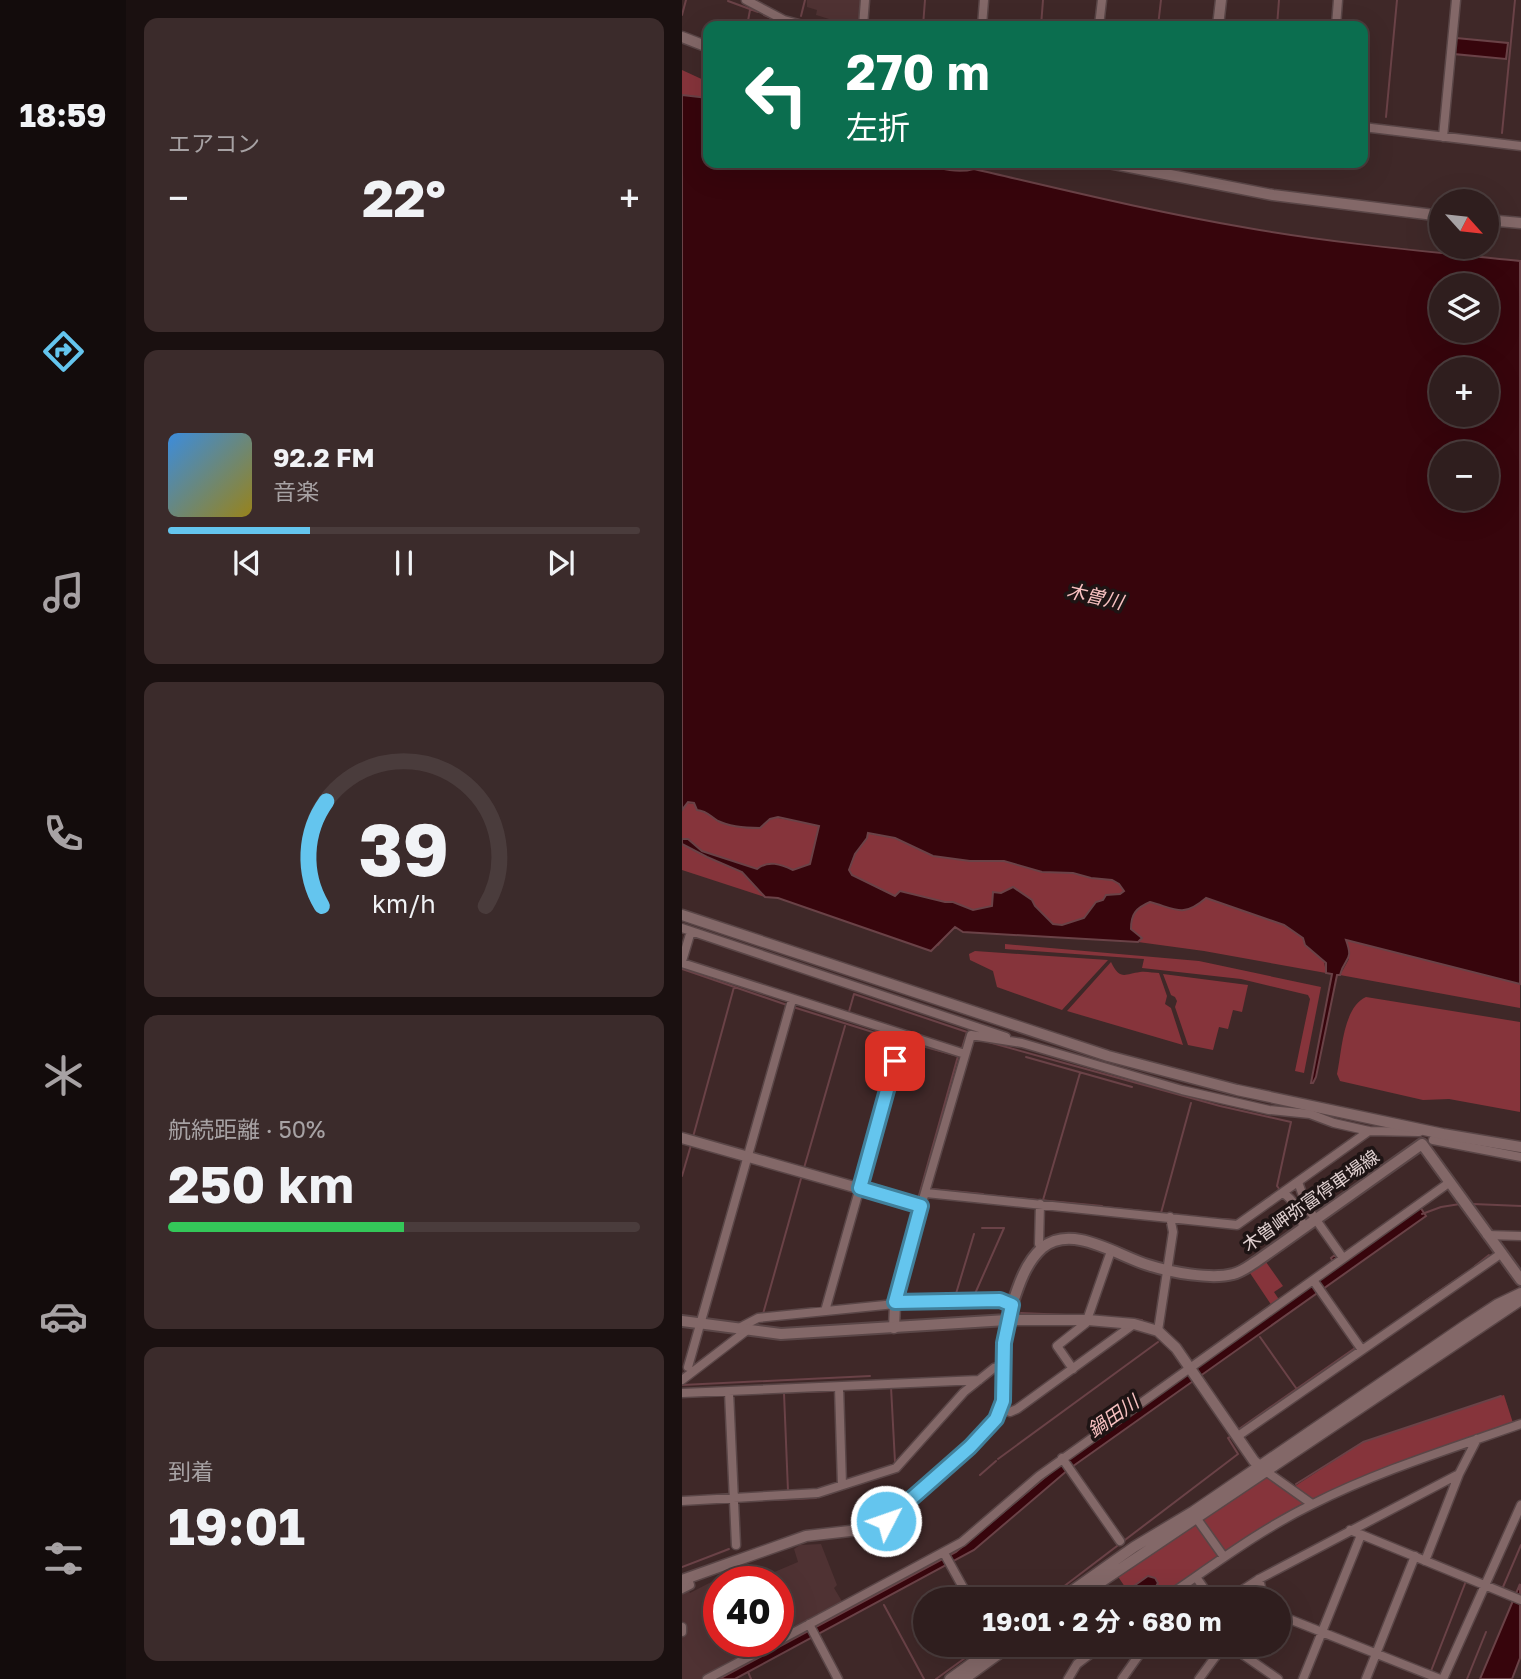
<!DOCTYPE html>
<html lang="ja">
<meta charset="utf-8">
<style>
:root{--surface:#2f1e1e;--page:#3b2b2b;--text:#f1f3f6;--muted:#a7a2a4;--line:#4a3c3c;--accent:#64c5ee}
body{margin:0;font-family:"Golos Text","Noto Sans JP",sans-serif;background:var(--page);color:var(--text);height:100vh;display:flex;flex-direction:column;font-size:26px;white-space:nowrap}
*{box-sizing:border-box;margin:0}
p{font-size:23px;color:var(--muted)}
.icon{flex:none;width:38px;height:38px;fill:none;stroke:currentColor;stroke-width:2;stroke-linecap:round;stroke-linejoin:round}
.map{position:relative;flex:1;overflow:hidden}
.sheet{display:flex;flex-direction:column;gap:18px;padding:18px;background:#1a1010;width:556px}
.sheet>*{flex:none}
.banner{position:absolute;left:21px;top:21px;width:665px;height:147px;border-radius:14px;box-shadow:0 7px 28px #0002,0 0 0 2px var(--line);background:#0b6e4f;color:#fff;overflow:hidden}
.needle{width:46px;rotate:117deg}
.buttons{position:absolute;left:747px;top:189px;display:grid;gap:14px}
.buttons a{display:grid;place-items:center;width:70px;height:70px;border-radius:50%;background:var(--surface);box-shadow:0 7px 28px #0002,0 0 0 2px var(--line);font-size:35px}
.speed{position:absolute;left:21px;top:1566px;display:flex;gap:14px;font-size:35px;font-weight:700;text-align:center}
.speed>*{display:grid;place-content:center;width:91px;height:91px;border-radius:50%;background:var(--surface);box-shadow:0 7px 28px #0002,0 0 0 2px var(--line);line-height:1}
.speed .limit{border:10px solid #d22;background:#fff;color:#111}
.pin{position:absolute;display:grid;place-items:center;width:60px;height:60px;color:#fff;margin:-30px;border-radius:14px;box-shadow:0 4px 10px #0006}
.me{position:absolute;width:77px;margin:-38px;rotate:49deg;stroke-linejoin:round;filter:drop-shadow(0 0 5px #0008)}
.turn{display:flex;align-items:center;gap:24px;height:147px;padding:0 28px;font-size:32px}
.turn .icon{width:91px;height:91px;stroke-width:2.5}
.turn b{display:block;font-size:49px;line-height:60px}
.big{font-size:52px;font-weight:700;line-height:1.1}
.sheet .widget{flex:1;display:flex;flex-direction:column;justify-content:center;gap:10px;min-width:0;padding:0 24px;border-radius:14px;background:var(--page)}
.sheet .dial{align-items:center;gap:0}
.dial svg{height:182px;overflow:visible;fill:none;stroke:var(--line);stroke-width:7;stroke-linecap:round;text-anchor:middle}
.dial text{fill:var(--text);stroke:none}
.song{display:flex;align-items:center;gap:21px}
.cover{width:84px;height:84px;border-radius:10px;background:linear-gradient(135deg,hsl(210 70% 55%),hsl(50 70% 35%))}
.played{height:7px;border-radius:4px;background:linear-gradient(90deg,var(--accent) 30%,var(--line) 30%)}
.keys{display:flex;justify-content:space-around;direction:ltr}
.heat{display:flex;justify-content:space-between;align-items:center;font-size:38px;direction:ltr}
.charge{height:10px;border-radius:5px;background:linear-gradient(90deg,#34c759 50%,var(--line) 0)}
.trip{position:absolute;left:231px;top:1587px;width:378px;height:70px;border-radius:35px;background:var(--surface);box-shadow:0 7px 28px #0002,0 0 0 2px var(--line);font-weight:700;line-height:70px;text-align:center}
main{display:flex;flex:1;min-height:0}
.menu{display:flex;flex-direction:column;width:126px;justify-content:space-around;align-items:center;background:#130c0c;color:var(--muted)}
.menu .icon{width:49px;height:49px}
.menu .current{color:var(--accent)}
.menu b{font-size:32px;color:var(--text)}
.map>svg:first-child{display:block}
.built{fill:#4f3233}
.green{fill:#86343b}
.water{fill:#37050c;stroke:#6a4247;stroke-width:2;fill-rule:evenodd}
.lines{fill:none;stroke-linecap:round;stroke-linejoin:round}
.stream{stroke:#6a4247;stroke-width:2}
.minor-casing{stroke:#5a4647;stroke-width:11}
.tertiary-casing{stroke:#5a4647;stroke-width:13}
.secondary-casing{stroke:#5a4647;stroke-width:14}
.minor{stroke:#836868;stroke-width:8}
.tertiary{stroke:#836868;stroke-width:10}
.secondary{stroke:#836868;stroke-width:10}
.route-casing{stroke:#41809b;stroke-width:18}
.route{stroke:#64c5ee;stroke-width:12}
.labels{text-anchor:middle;stroke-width:7;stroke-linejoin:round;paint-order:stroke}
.street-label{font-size:18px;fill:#e1d1d1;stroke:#1e1414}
.water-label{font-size:19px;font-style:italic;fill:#f8c1c1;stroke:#1e1414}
</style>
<main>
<nav class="menu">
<b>18:59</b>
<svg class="icon current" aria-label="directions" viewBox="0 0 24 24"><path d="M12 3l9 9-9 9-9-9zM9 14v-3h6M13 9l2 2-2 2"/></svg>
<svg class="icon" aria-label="music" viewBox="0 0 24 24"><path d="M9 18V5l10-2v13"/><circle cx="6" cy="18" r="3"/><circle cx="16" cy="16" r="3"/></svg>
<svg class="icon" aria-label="phone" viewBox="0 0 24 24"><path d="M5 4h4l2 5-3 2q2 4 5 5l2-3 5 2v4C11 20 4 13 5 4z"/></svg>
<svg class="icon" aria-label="climate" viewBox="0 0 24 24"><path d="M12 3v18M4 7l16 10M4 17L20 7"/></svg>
<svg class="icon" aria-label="car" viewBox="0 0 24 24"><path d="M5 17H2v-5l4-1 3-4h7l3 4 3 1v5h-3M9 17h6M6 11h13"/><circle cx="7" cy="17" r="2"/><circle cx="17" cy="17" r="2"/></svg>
<svg class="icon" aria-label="filters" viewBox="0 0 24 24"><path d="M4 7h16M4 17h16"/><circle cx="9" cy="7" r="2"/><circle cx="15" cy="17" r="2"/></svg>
</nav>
<section class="sheet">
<div class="widget"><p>エアコン</p>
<div class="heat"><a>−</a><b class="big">22°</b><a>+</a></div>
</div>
<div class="widget">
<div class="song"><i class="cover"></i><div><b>92.2 FM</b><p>音楽</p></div></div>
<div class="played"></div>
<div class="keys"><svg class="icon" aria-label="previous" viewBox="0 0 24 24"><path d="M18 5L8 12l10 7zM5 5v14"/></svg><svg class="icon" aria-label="pause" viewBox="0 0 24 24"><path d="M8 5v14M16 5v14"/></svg><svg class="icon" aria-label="next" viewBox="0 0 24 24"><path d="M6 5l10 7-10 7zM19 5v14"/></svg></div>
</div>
<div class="widget dial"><svg viewBox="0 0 100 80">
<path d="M14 69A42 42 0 1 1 86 69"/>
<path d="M14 69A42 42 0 0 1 16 23" stroke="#64c5ee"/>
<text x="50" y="56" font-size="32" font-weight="700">39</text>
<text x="50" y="72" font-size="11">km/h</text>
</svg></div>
<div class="widget"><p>航続距離 · 50%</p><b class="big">250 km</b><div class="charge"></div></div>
<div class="widget"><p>到着</p><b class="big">19:01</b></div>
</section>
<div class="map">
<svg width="839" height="1679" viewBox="0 0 839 1679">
<rect width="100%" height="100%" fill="#3f2828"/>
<!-- built -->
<path class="built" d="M125,0H180L178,26H160V23L134,15L135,10L125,7Z
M139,1544L155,1585L152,1588L161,1603L96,1638V1582H69L116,1562L112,1549L118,1545Z
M56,1568L64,1582H37V1642H89L19,1679H0V1635L5,1633L0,1621V1591L5,1588L8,1593Z"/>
<!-- green -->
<path class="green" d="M0,70L26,82V98L0,95Z
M0,802L144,826L141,855L96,898L83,897L0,870Z
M176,832L477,882L637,932L644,973L522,951L456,942L281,932L273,927L256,946L181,897L158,869Z
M663,939L838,984V1008L658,975L667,959Z
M323,944L517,961L639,987L622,1073L613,1071L628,999L626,995L559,979L460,968L462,959L323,949Z
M293,951L426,960L380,1010L315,987L311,971L288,960L287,954Z
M429,962C438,981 443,974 458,972C464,971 472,973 477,973L485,996L483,1004L489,1008L501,1045L385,1011Z
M481,974L566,985L560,1012L551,1010L546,1029L537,1027L531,1050L506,1045L493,1007L495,1001L493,997L489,995Z
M684,997L838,1022V1112L767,1099L741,1100L658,1081L655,1074C660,1051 661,1007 684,997Z
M584,1262L601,1286L592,1292L598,1301L590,1306L568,1273Z
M822,1395L831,1423L693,1473L584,1526L475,1599H451L435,1575L592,1473L610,1488L681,1442Z"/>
<!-- water -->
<path class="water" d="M774,38L826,43L824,59L772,54Z
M0,95L26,98V163H240C257,168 274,174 292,169C383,190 472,212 566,228C656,244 752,252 838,261V984L664,940C672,962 663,956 658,975H655L634,1077L631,1083H629L650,974L644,973V963L623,945L621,938L602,925L524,898C501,918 494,909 468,902C454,908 449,914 449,929L460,938L456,942L281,932L273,927L249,951L96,898L83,897L60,872L25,857L0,844V839H6L20,851L75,869C86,860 99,864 111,870L128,864L137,826L96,817L88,819L78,828C64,828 48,827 36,821C28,816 25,811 15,810L12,803L6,802L0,810ZM760,285H805V331H760ZM760,369H805V415H760ZM760,453H805V499H760ZM186,833L213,838L251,856L288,861H322L360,872L391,873L409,878L430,880L437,884L442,891L438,894L424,895L421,900L414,902L402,918L380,925L371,924L353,906L350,900L331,887L319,893L311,892L310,906L291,910L271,902H263L218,891L213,896L170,875L167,870L173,854L185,838Z
M738,1207L744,1216L387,1469L292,1550L53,1679H37L274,1552L374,1468L654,1267L649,1258L653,1255L659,1264Z
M466,1576L473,1578L476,1583C468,1601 451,1600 433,1599L436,1590L441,1587L449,1588Z
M838,1584V1658L830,1679H798Z"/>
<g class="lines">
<!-- stream -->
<path class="stream" d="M46,1L76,12
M0,15L4,0
M82,15L109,26
M119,16L123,0
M65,26L68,10
M241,26L243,0
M359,26L361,0
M476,26L479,0
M595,26L597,0
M704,117L715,0
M820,133L833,0
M0,969L105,1005
M111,1007L216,1040
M166,1015L172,994L285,1032L280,1048
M299,1040L538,1106L609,1122L595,1186L598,1190
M222,1041L276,1056L236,1199
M344,1057L450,1087
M11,1137L52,987
M122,1168L163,1026
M0,1176L9,1145
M250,1189L301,1194
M306,1195L420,1206
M361,1200L398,1073
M791,1204L839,1206
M423,1207L536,1219
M479,1213L509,1103
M740,1214L759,1207L778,1204
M541,1219L554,1220
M793,1266L807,1255
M292,1296L322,1228H300
M273,1297L292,1234
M207,1302L230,1220
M741,1302L785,1272
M339,1313L385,1315
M81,1314L120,1175
M452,1319L460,1320
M578,1337L614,1388
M0,1385L188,1376
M209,1387L213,1462
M161,1390L190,1389
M88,1393L152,1391
M102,1393L106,1491
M557,1429L673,1348
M316,1459L476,1342
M298,1475L314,1461
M614,1484L681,1442L819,1396
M140,1496L150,1493
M92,1500L134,1498
M67,1501L84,1500
M0,1567L47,1549
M582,1581L589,1577
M821,1587L839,1545
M364,1600L556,1454L546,1438L548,1437
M202,1605L242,1679
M749,1671L784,1581
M66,1672L69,1679
M254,1679L301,1645
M445,1679L469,1645
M688,1679L696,1659
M785,1679L804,1632"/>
<defs>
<path id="minor" d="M64,0L102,20L124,26
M181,26L183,0
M300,26L302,0
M417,26L420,0
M654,26L656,0
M681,127L839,146
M761,137L774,0
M0,928L324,1037
M0,961L9,931
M0,963L283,1054
M751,1140L839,1157
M616,1182L625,1207L661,1258
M244,1193L555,1225L687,1131
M601,1193C614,1201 617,1214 622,1228
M358,1204L357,1244L361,1248
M239,1206L289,1035L340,1043L500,1090L587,1110L628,1114L652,1123L687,1131L737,1132
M805,1235L839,1236
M631,1280L680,1350
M213,1302L318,1300L330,1305
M143,1311L221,1035
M55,1329L76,1318L213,1304
M476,1331L491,1232L488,1217
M6,1367L110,1000
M391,1369L375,1346L404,1323L429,1251
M0,1380L64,1331
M157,1387L160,1485
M47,1392L54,1545
M0,1393L297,1380
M319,1409L328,1412L335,1409L452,1324
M556,1436L820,1253
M380,1458L438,1541
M585,1472L630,1504
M0,1501L136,1493L214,1468L282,1392L312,1368L322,1366
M515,1519L542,1557
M668,1530L839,1600
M262,1553L288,1600
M743,1561L777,1474
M514,1577L530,1600
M577,1579L582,1600
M0,1589L8,1585L6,1578
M480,1600C529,1567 576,1531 629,1505C696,1471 768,1449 839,1424
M545,1600L577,1579L777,1474L795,1439
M597,1615L758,1679
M127,1624L156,1679
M0,1627V1632
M96,1641L280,1542L357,1476L768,1182
M547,1645L596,1679
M25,1679L95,1642
M386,1679L395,1664L420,1645
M440,1679L464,1645
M517,1679L542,1645
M621,1679L679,1535
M684,1679L733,1556
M761,1679L839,1505"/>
<path id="tertiary" d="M536,26L539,0
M0,37L26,47
M427,163L591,195L760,216
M805,220L839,223
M0,915L426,1056L555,1090L761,1134L839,1147
M0,1138L239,1206L213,1304L212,1328
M0,1580L124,1536L194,1528L246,1485L305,1431L314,1419C327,1394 320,1369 322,1342C322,1335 324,1327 325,1320H406L452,1324L476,1331L494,1348L572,1461L585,1472
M377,1600L452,1547L512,1511L781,1327L816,1304L839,1293
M392,1600L839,1300
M268,1679L315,1645
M282,1679L329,1645"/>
<path id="secondary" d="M0,1321L99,1334L325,1320C334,1295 340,1266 360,1248C390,1223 436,1256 466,1265C488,1272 529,1280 551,1274C560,1272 567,1266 575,1261L740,1144L839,1280"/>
</defs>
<!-- minor casing -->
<use href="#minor" class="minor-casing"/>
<!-- tertiary casing -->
<use href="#tertiary" class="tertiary-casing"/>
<!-- secondary casing -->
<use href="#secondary" class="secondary-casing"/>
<!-- minor -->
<use href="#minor" class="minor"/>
<!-- tertiary -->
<use href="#tertiary" class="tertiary"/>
<!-- secondary -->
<use href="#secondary" class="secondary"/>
</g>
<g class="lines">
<defs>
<path id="route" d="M204,1521L288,1447L314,1419L321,1401L322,1343L330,1305L318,1300L213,1302L239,1206L178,1188L213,1061"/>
</defs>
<!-- route casing -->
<use href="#route" class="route-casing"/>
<!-- route -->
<use href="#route" class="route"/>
</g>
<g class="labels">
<!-- street labels -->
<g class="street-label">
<text transform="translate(629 1201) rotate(-35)" y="6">木曽岬弥富停車場線</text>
</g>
<!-- water labels -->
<g class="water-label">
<text transform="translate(413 596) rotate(13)" y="7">木曽川</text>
<text transform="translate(431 1416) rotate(-35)" y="7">鍋田川</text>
</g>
</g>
</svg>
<div class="buttons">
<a><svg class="needle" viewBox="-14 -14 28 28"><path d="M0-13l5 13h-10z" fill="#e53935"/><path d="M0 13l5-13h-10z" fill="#a7a2a4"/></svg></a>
<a><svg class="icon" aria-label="layers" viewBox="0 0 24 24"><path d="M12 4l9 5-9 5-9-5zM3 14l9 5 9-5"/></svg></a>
<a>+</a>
<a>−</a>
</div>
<div class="speed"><div class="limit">40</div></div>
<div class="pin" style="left:213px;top:1061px;background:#d93025"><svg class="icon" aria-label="arrive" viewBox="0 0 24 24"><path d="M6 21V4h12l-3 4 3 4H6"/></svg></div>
<svg class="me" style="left:204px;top:1521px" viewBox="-20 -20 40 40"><circle r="17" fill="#64c5ee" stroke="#fff" stroke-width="3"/><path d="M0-11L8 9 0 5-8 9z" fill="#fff"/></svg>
<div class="trip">19:01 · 2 分 · 680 m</div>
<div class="banner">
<div class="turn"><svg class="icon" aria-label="left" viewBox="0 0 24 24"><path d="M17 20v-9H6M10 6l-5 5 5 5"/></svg><div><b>270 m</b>左折</div></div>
</div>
</div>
</main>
